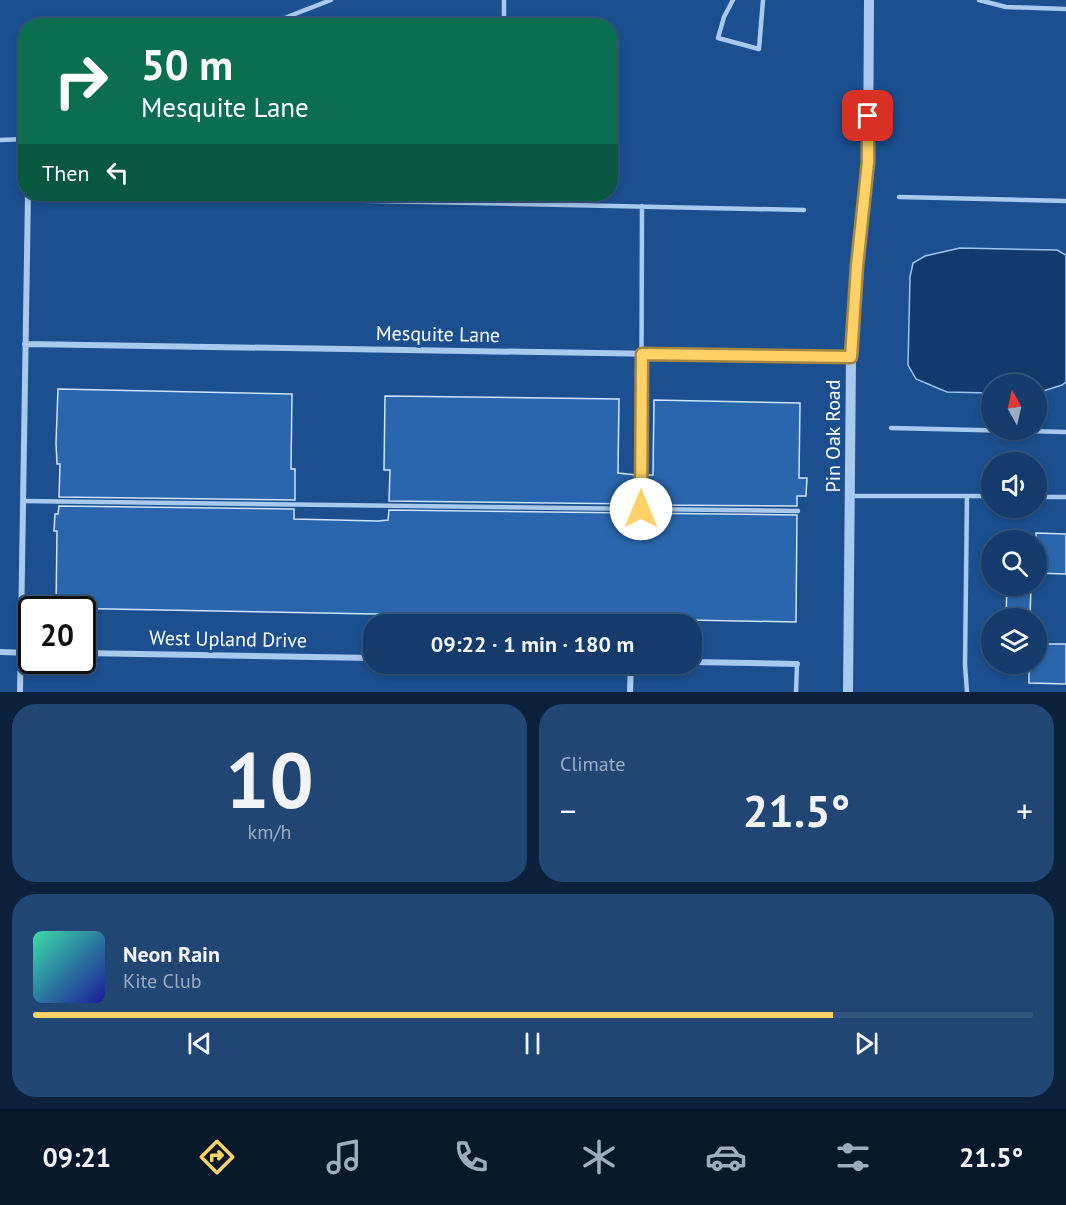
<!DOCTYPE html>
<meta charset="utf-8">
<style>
:root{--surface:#143b6b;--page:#214673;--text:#f1f3f6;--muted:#9dadc1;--line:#33557e;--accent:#ffd166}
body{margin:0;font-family:"PT Sans",sans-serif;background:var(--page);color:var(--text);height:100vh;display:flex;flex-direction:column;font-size:22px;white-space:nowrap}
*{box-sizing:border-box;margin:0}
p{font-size:20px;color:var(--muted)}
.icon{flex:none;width:33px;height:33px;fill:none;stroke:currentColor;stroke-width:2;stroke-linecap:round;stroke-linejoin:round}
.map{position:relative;height:692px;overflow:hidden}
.details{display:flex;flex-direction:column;gap:12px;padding:12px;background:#0b203b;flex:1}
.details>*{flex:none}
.guide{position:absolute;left:18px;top:18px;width:600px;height:183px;border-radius:24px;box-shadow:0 3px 9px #0003,0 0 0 2px var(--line);background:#0b6e4f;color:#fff;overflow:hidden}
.needle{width:39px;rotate:352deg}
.fabs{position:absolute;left:981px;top:374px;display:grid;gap:12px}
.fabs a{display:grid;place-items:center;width:66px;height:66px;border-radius:50%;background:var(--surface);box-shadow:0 3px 9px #0003,0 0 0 2px var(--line);font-size:30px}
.speed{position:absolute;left:18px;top:596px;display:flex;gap:12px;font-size:30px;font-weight:700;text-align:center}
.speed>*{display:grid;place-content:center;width:78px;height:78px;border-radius:50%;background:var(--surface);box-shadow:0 3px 9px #0003,0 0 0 2px var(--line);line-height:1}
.speed .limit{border:3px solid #111;border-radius:9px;background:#fff;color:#111}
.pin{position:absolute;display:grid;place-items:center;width:51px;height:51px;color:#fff;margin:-26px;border-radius:12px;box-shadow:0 3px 9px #0006}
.me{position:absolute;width:66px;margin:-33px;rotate:0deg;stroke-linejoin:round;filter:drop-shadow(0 0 4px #0008)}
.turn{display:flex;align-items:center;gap:21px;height:126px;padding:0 24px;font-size:27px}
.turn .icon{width:78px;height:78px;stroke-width:2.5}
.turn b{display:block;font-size:42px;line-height:51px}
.then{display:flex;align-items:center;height:57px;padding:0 24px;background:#0003;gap:12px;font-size:22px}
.big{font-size:45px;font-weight:700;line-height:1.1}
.details .tile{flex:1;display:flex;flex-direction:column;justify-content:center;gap:9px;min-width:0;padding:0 21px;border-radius:24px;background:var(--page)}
.details .dial{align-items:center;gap:0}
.dial b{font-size:78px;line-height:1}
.song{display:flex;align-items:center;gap:18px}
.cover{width:72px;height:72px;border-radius:9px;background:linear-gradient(135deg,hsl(160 70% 55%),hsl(240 70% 35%))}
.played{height:6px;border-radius:3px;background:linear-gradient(90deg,var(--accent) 80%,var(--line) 80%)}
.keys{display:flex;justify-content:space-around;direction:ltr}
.heat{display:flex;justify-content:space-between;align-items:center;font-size:33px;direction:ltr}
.details .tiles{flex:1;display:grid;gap:12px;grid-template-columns:1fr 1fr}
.tile:last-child{grid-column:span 2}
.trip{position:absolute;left:363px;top:614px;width:339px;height:60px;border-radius:24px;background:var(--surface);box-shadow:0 3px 9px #0003,0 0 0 2px var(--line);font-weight:700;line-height:60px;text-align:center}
.dock{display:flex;height:96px;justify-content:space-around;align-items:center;background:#08182b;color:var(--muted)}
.dock .icon{width:42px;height:42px}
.dock .active{color:var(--accent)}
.dock b{font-size:27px;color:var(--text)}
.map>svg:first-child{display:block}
.water{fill:#123a6d;stroke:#9cc4f0;stroke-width:1.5}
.building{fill:#2a66ad;stroke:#cfe3fa;stroke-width:1.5}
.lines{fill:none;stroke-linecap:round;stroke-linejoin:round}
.service{stroke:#a9c9ee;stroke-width:4.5}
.minor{stroke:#a9c9ee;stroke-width:6}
.tertiary{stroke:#a9c9ee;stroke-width:10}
.route-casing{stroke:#a68842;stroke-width:15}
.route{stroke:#ffd166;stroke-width:10}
.labels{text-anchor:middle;stroke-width:6;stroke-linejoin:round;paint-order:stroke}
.street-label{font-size:20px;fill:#fff;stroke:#1b4f8f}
</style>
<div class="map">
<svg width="1066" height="692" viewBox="0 0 1066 692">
<rect width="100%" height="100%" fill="#1b4f8f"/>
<!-- water -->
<path class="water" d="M960,248L1057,250L1066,255V382L1062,385L1037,393L1036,384H992L991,393L947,392L916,379L908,365L910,277L913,263L925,256Z"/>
<!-- building -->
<path class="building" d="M58,389L292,394L291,469H295V500L59,497L60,464H57L56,443Z
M385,396L619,399L618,473L637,475V504L389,501L390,470H384Z
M654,400L800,403L799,478H807L806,496H797V506L646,505V475H653Z
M59,506L294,509V519L378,521L388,520L389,510L797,515L796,622L56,608L57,531H54L55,514H58Z
M1036,533L1066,534V574L1036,573Z
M1007,585H1031L1030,618H1006Z
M1036,644H1066V684L1029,683V663H1036Z"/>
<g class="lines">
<!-- service -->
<path class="service" d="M504,0V26
M733,0L724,17L718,38L759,49L763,0
M979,0L1006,7L1066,9
M286,26L287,17L331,0
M0,140L26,139
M46,194L804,210
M899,197L1066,201
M891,428L1066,432
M851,496H992
M967,496L965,665L967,692
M1036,497H1066
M23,501L798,511
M641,509L642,206
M796,692L797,664"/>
<!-- minor -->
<path class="minor" d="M25,344L851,357
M0,652L32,653
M82,653L374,658
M692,662L797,664
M20,692L28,194
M630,692L631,663"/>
<!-- tertiary -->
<path class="tertiary" d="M848,692L851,357L857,266L868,162L869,0"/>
</g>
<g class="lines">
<defs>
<path id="route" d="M641,509L642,354L851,357L857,266L868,162V116"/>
</defs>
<!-- route casing -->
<use href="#route" class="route-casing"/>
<!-- route -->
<use href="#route" class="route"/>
</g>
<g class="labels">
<!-- street labels -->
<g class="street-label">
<text transform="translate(438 334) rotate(1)" y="7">Mesquite Lane</text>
<text transform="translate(833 436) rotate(-90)" y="7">Pin Oak Road</text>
<text transform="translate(228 639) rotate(1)" y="7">West Upland Drive</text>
</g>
</g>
</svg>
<div class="fabs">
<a><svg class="needle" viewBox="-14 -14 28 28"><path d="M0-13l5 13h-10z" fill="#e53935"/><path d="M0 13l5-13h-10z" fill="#9dadc1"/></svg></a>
<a><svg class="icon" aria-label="sound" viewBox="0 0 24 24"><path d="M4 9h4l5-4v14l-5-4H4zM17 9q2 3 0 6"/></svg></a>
<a><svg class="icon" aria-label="search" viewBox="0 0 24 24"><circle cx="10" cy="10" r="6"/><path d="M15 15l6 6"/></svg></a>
<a><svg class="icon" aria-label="layers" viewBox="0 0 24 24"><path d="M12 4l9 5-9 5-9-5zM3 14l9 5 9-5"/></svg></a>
</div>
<div class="speed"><div class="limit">20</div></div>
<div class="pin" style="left:868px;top:116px;background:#d93025"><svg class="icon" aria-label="arrive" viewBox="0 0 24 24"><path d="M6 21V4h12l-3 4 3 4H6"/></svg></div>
<svg class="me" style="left:641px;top:509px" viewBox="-20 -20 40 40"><circle r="19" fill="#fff"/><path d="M0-13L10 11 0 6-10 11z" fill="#ffd166"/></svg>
<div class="trip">09:22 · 1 min · 180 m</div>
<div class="guide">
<div class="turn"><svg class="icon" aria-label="right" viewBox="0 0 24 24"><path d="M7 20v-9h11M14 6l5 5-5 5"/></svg><div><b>50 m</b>Mesquite Lane</div></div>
<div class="then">Then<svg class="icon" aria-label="left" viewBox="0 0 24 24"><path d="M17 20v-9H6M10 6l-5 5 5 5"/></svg></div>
</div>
</div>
<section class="details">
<div class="tiles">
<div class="tile dial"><b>10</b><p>km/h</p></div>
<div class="tile"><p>Climate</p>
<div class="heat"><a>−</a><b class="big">21.5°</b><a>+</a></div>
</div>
<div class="tile">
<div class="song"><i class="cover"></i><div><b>Neon Rain</b><p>Kite Club</p></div></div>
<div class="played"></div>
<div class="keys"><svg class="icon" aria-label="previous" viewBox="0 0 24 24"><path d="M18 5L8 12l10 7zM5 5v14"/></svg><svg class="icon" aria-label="pause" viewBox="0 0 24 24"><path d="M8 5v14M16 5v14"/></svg><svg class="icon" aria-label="next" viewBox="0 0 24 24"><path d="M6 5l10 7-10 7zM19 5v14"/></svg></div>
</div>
</div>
</section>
<nav class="dock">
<b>09:21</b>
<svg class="icon active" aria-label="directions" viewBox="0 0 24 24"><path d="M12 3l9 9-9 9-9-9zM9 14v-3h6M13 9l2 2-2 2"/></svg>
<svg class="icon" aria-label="music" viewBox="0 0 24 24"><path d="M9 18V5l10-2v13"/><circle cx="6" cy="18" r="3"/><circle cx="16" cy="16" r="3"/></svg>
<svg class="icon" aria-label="phone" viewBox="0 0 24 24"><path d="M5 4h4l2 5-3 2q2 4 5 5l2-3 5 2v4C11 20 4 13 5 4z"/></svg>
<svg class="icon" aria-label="climate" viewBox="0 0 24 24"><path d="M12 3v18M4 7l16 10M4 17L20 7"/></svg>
<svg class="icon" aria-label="car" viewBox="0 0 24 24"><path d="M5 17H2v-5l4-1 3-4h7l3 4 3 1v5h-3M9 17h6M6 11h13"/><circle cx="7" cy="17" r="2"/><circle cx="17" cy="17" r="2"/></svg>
<svg class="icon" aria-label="filters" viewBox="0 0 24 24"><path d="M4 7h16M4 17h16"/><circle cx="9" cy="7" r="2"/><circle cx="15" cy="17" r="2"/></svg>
<b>21.5°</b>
</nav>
